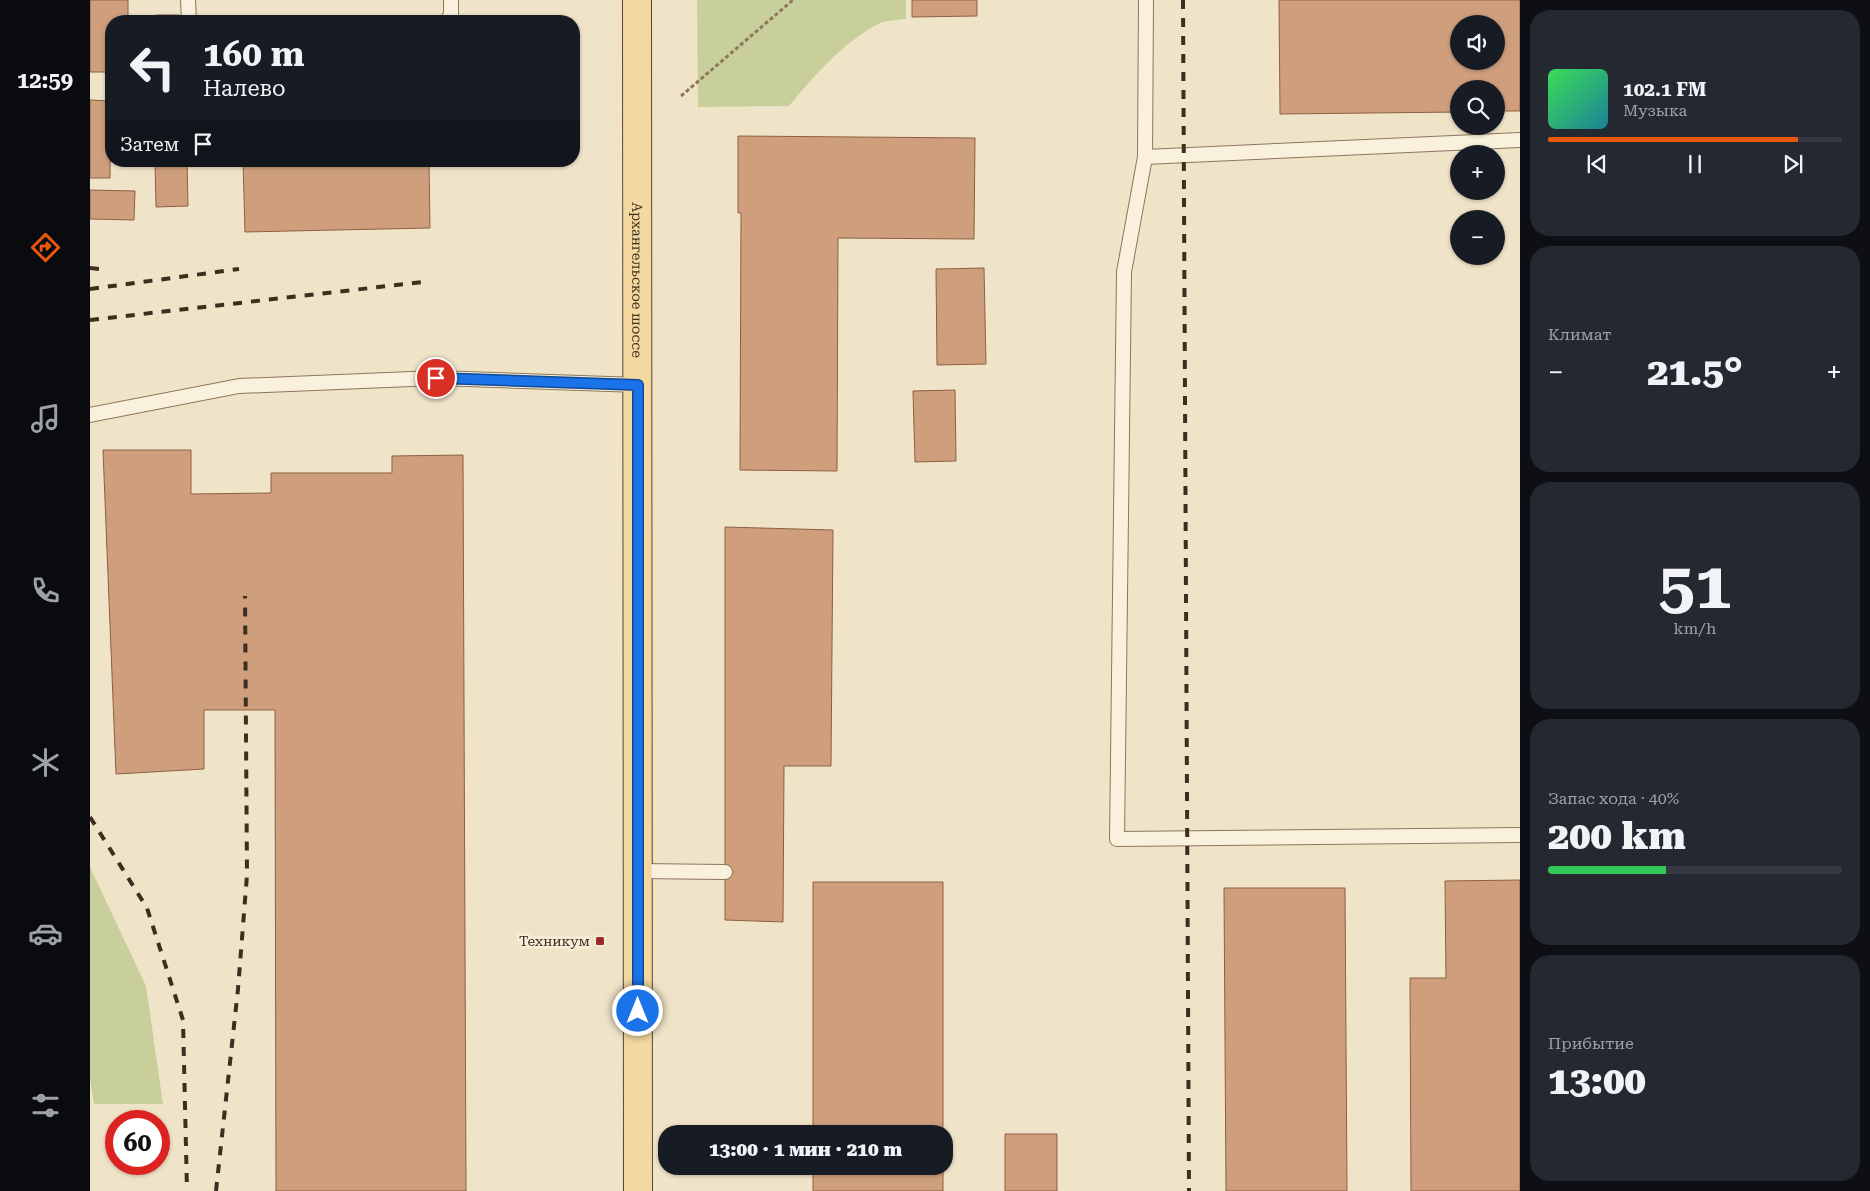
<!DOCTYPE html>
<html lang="ru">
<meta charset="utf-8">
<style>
:root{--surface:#171b24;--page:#242831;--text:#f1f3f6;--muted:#9ea1a6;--line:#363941;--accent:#ea580c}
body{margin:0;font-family:"Roboto Serif",serif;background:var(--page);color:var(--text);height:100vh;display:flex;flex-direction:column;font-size:19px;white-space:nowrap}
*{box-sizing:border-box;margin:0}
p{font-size:16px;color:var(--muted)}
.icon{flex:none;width:28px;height:28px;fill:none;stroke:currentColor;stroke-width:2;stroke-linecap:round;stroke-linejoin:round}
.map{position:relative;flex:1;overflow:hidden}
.side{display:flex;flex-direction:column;gap:10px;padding:10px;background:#0d0f14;width:350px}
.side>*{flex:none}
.hud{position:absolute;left:15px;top:15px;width:475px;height:152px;border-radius:20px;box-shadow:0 1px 4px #0004;background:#171b24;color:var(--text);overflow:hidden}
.controls{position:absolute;left:1360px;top:15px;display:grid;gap:10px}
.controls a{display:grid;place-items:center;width:55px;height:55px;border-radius:50%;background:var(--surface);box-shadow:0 1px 4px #0004;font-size:25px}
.speed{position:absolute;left:15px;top:1110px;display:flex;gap:10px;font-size:25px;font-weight:700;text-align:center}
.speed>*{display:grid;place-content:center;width:65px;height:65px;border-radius:50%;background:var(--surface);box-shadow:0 1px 4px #0004;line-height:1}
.speed .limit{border:8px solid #d22;background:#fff;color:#111}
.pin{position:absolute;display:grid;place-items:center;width:42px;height:42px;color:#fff;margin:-21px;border:2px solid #fff;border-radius:50%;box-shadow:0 1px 5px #0007}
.me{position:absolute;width:55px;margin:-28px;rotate:0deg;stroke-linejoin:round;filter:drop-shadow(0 0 4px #0008)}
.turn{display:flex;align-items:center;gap:18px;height:105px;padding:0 15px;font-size:22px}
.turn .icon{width:65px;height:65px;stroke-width:2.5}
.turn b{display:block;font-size:35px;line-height:42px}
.then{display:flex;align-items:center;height:48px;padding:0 15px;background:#0003;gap:10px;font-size:19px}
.big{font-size:38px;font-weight:800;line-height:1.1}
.side .widget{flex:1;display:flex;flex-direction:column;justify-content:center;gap:8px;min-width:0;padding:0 18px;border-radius:20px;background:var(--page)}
.side .dial{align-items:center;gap:0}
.dial b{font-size:65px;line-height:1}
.song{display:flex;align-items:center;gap:15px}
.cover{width:60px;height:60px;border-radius:8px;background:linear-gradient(135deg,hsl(130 70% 55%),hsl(190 70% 35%))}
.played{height:5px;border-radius:2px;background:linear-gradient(90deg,var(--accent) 85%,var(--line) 85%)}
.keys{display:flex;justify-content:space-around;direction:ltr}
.heat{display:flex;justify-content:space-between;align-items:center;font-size:28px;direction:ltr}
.charge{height:8px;border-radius:4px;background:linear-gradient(90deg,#34c759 40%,var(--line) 0)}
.trip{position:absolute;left:568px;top:1125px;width:295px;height:50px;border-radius:20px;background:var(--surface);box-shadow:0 1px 4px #0004;font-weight:800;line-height:50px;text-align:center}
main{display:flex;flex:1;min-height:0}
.dock{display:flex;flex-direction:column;width:90px;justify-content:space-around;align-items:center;background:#090b0e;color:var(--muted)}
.dock .icon{width:35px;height:35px}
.dock .current{color:var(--accent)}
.dock b{font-size:22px;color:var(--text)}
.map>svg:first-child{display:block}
.green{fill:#c9cf9b}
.building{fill:#cf9f7d;stroke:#8d5f41;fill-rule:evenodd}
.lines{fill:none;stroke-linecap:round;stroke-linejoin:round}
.lane-casing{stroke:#8d765c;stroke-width:16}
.primary-casing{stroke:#5b4430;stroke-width:30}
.path{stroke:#8d765c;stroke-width:3;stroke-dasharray:4 2.5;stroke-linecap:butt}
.lane{stroke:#faf1dc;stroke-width:14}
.primary{stroke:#f3d9a0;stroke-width:28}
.rail{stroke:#3d2e20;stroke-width:4;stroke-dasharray:9 9;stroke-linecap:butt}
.route-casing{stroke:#114b97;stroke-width:12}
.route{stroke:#1a73e8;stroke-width:9}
.poi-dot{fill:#9e2a2b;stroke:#f7eed8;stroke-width:2}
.labels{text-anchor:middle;stroke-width:5;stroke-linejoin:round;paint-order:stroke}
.street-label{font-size:14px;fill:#3d2e20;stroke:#f7eed8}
.poi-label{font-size:14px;fill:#3d2e20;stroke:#f7eed8;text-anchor:end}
</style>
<main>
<nav class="dock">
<b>12:59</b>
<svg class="icon current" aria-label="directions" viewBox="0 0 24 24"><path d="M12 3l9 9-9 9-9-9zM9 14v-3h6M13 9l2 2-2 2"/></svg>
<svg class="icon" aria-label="music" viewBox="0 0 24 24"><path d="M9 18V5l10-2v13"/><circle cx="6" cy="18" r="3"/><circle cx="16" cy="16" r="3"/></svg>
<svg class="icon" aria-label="phone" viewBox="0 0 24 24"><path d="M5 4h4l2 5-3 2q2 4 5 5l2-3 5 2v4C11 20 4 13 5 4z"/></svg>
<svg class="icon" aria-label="climate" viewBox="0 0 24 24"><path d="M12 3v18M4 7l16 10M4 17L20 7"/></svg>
<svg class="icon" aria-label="car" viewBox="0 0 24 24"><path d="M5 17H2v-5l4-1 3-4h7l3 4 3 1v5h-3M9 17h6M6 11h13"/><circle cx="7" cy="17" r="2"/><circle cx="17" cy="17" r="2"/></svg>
<svg class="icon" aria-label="filters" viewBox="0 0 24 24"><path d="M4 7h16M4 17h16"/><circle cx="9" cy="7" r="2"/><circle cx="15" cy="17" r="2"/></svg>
</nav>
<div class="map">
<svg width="1430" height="1191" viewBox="0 0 1430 1191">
<rect width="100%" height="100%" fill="#f0e4c8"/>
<!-- green -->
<path class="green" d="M607,0H816V19C808,20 797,20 790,23C753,42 725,75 699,106L608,107Z
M0,867L56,986L73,1104H4L0,1079Z"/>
<!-- building -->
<path class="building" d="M0,0H38V21H21V72H0Z
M822,0H887V16L822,17Z
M1189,0H1430V111H1406V89H1369V112L1190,114ZM1369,24H1406V61H1369Z
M66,15H89V21H66Z
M0,100L21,101L20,178H0Z
M648,136L885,138L884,239L748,238L747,471L650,470L651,213H648Z
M65,161H97L98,206L66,207Z
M153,161H339L340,228L155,232Z
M0,190L45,191L44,220L0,219Z
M894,268L896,364L847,365L846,269Z
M865,390L866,461L825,462L823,391Z
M13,450H101V494L181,493V473H302V456L373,455L376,1191H186L185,710H114V769L26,774Z
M635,527L743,530L741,766H694L693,922L635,920Z
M1430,880V1191H1321L1320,978H1356L1355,881Z
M723,882H853V1134H723Z
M1134,888H1255L1257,1191H1136Z
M915,1134H967V1191H915Z
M723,1166H853V1191H723Z"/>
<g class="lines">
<defs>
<path id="lane" d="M98,0L99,21
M1056,0L1055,157L1034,272L1027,839L1430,835
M357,21L361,15V0
M1055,157L1430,140
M0,415L149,386L346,378L548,385
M548,871L635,872"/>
<g id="primary">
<path id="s1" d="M547,0L548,1191"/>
</g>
</defs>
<!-- lane casing -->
<use href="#lane" class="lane-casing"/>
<!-- primary casing -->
<use href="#primary" class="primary-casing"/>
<!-- path -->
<path class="path" d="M591,96L703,0"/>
<!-- lane -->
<use href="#lane" class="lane"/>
<!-- primary -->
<use href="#primary" class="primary"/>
<!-- rail -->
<path class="rail" d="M1093,0L1099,1191
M0,268L10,269
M0,289L149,269
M0,320L333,282
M0,817L57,908L93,1020L97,1191
M126,1191L148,989L157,875L155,596"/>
</g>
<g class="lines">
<defs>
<path id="route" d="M346,378L548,385V1011"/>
</defs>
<!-- route casing -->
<use href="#route" class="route-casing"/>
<!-- route -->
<use href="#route" class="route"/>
</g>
<!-- markers -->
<rect class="poi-dot" x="505" y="936" width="10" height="10" rx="2.5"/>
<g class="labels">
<!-- street labels -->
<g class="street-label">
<text dy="5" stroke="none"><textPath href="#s1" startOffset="280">Архангельское шоссе</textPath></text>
</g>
<!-- poi labels -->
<g class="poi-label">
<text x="500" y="946">Техникум</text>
</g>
</g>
</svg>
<div class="controls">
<a><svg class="icon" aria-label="sound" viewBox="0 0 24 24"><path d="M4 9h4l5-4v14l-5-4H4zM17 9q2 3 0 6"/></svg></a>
<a><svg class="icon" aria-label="search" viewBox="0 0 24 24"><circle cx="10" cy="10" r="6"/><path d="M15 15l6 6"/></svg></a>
<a>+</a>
<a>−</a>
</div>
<div class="speed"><div class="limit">60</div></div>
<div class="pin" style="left:346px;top:378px;background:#d93025"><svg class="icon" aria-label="arrive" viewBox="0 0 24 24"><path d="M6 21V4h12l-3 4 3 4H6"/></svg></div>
<svg class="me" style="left:548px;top:1011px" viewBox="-20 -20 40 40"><circle r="17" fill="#1a73e8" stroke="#fff" stroke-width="3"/><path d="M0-11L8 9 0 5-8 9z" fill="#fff"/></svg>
<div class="trip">13:00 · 1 мин · 210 m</div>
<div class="hud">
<div class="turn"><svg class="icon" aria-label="left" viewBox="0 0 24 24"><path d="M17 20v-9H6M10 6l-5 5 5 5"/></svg><div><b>160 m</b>Налево</div></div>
<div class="then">Затем<svg class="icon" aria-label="arrive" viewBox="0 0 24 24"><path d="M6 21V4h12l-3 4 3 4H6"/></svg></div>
</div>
</div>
<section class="side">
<div class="widget">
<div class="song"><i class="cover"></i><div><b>102.1 FM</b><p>Музыка</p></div></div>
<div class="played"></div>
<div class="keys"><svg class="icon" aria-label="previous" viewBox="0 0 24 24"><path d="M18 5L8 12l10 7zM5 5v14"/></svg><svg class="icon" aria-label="pause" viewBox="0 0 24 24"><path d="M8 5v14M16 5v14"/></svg><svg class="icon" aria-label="next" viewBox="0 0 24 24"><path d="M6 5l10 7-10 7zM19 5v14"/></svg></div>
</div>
<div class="widget"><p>Климат</p>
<div class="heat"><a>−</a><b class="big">21.5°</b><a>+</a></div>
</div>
<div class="widget dial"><b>51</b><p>km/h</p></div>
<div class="widget"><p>Запас хода · 40%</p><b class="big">200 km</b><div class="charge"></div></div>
<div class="widget"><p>Прибытие</p><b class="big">13:00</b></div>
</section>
</main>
